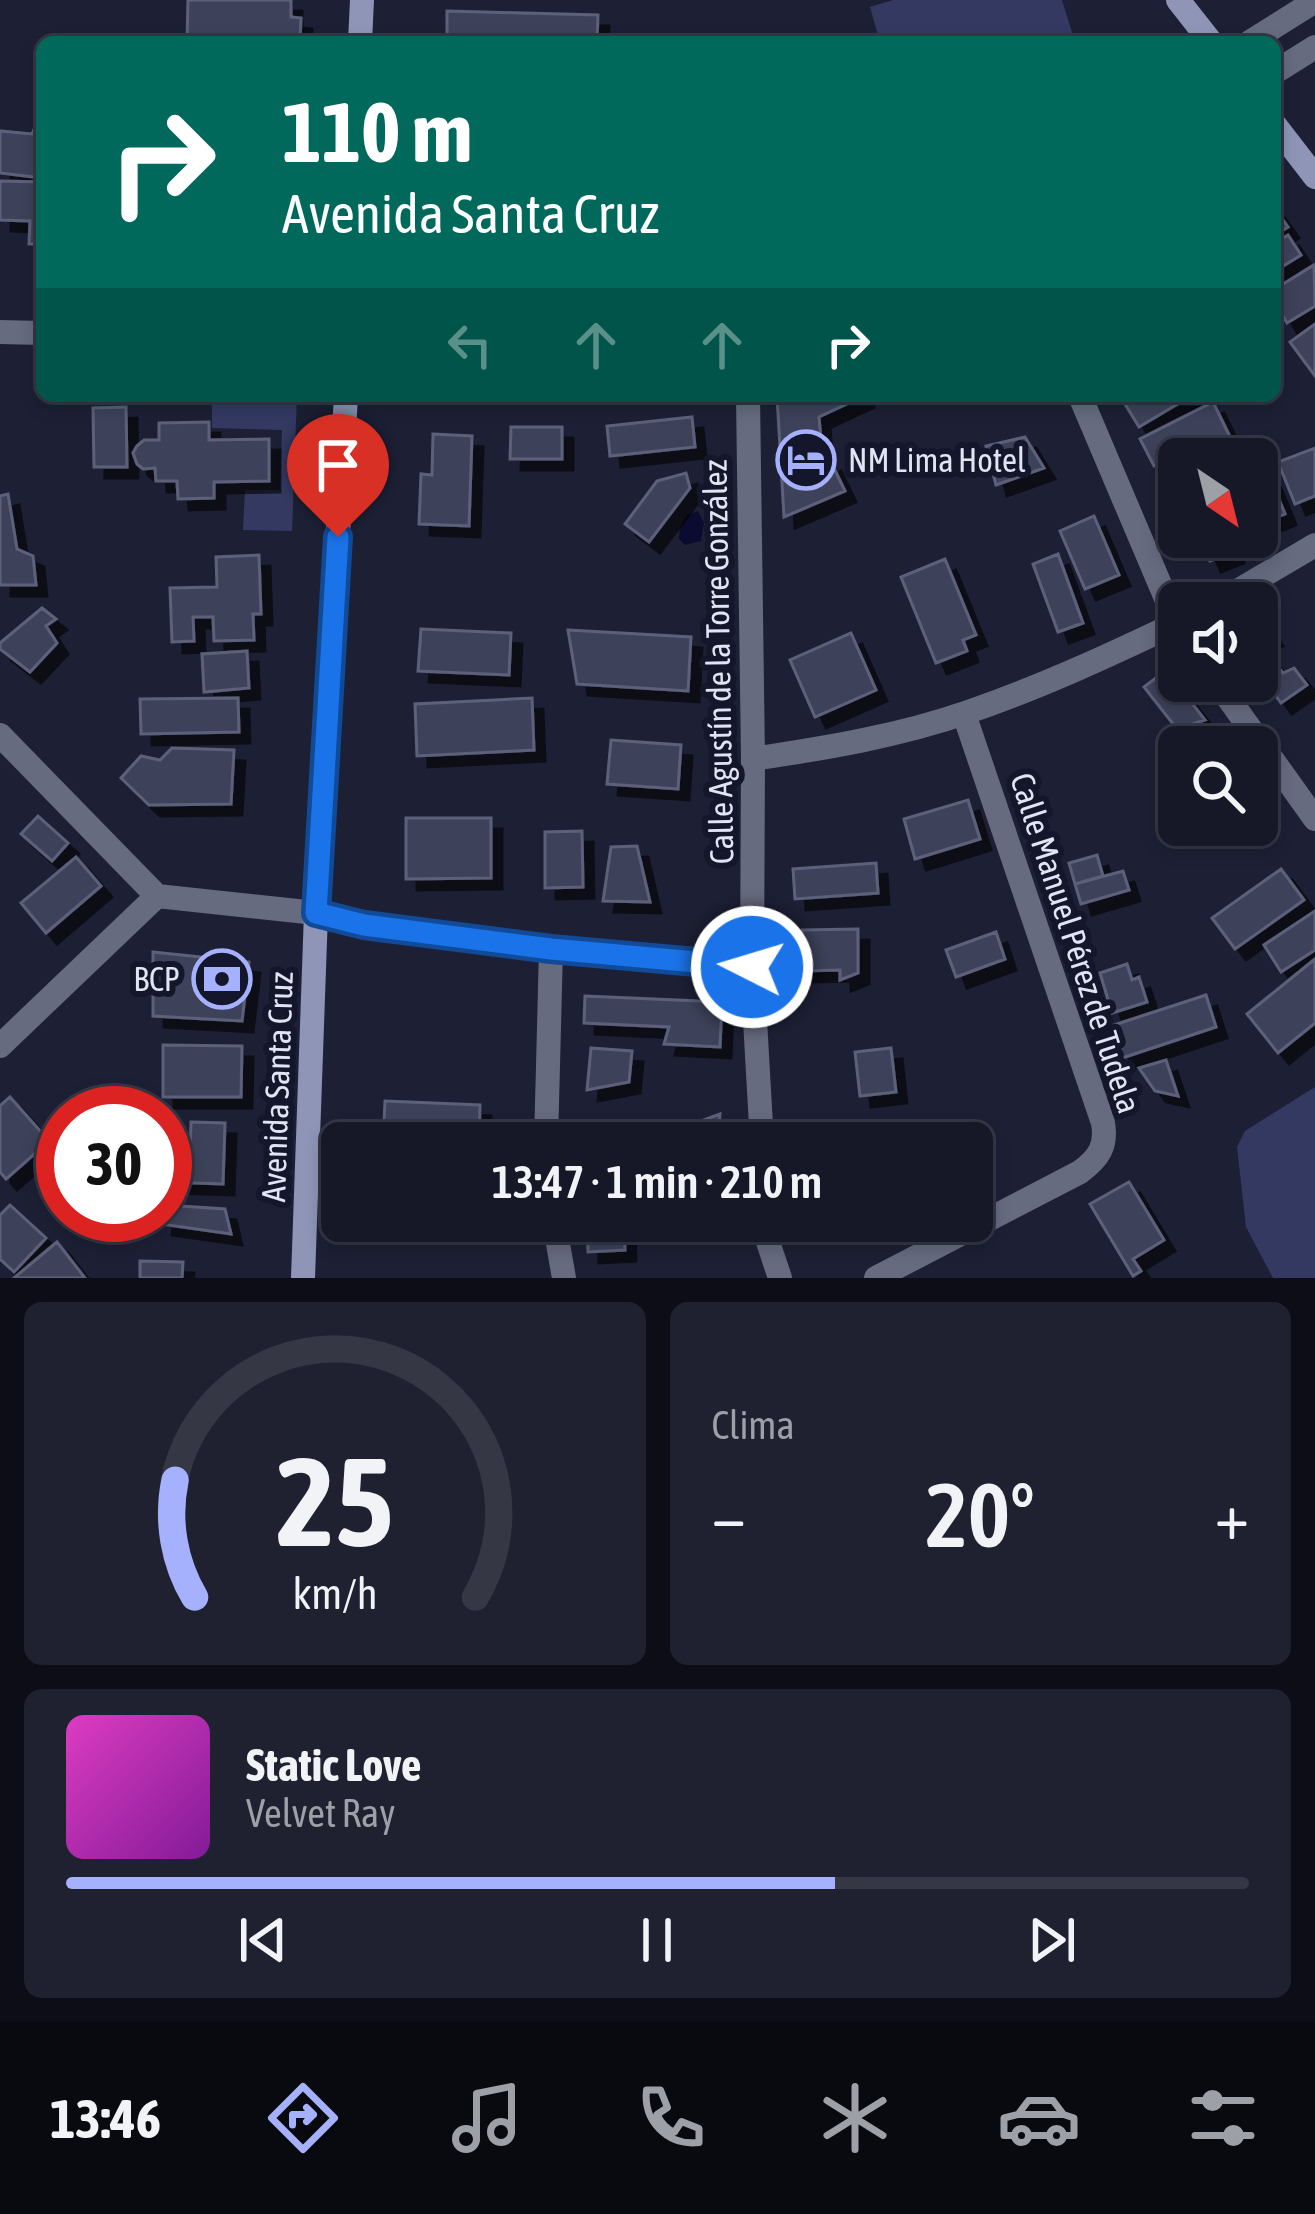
<!DOCTYPE html>
<html lang="es">
<meta charset="utf-8">
<style>
:root{--surface:#161828;--page:#1f2130;--text:#f1f3f6;--muted:#9ea0a8;--line:#353745;--accent:#a5b1fc}
body{margin:0;font-family:"Asap Condensed",sans-serif;background:var(--page);color:var(--text);height:100vh;display:flex;flex-direction:column;font-size:45px;white-space:nowrap}
*{box-sizing:border-box;margin:0}
p{font-size:39px;color:var(--muted)}
.icon{flex:none;width:66px;height:66px;fill:none;stroke:currentColor;stroke-width:2;stroke-linecap:round;stroke-linejoin:round}
.map{position:relative;height:1278px;overflow:hidden}
.details{display:flex;flex-direction:column;gap:24px;padding:24px;background:#0c0d16;flex:1}
.details>*{flex:none}
.top-card{position:absolute;left:36px;top:36px;width:1245px;height:366px;border-radius:18px;box-shadow:0 6px 18px #0003,0 0 0 3px var(--line);background:#00695c;color:#fff;overflow:hidden}
.needle{width:78px;rotate:145deg}
.buttons{position:absolute;left:1158px;top:438px;display:grid;gap:24px}
.buttons a{display:grid;place-items:center;width:120px;height:120px;border-radius:18px;background:var(--surface);box-shadow:0 6px 18px #0003,0 0 0 3px var(--line);font-size:60px}
.speed{position:absolute;left:36px;top:1086px;display:flex;gap:24px;font-size:60px;font-weight:700;text-align:center}
.speed>*{display:grid;place-content:center;width:156px;height:156px;border-radius:50%;background:var(--surface);box-shadow:0 6px 18px #0003,0 0 0 3px var(--line);line-height:1}
.speed .limit{border:18px solid #d22;background:#fff;color:#111}
.pin{position:absolute;display:grid;place-items:center;width:102px;height:102px;color:#fff;margin:-123px -51px;border-radius:50% 50% 50% 0;rotate:-45deg;box-shadow:0 0 12px #0007}
.pin .icon{rotate:45deg}
.me{position:absolute;width:132px;margin:-66px;rotate:275deg;stroke-linejoin:round;filter:drop-shadow(0 0 9px #0008)}
.turn{display:flex;align-items:center;gap:42px;height:252px;padding:0 48px;font-size:54px}
.turn .icon{width:156px;height:156px;stroke-width:2.5}
.turn b{display:block;font-size:84px;line-height:102px}
.lanes{display:flex;align-items:center;height:114px;padding:0 48px;background:#0003;justify-content:center;gap:60px;direction:ltr}
.lanes .off{opacity:.35}
.big{font-size:90px;font-weight:600;line-height:1.1}
.details .widget{flex:1;display:flex;flex-direction:column;justify-content:center;gap:18px;min-width:0;padding:0 42px;border-radius:18px;background:var(--page)}
.details .dial{align-items:center;gap:0}
.dial svg{height:312px;overflow:visible;fill:none;stroke:var(--line);stroke-width:7;stroke-linecap:round;text-anchor:middle}
.dial text{fill:var(--text);stroke:none}
.song{display:flex;align-items:center;gap:36px}
.cover{width:144px;height:144px;border-radius:18px;background:linear-gradient(135deg,hsl(310 70% 55%),hsl(290 70% 35%))}
.played{height:12px;border-radius:6px;background:linear-gradient(90deg,var(--accent) 65%,var(--line) 65%)}
.keys{display:flex;justify-content:space-around;direction:ltr}
.heat{display:flex;justify-content:space-between;align-items:center;font-size:66px;direction:ltr}
.details .tiles{flex:1;display:grid;gap:24px;grid-template-columns:1fr 1fr}
.widget:last-child{grid-column:span 2}
.trip{position:absolute;left:321px;top:1122px;width:672px;height:120px;border-radius:18px;background:var(--surface);box-shadow:0 6px 18px #0003,0 0 0 3px var(--line);font-weight:600;line-height:120px;text-align:center}
.tabs{display:flex;height:192px;justify-content:space-around;align-items:center;background:#090a10;color:var(--muted)}
.tabs .icon{width:84px;height:84px}
.tabs .active{color:var(--accent)}
.tabs b{font-size:54px;color:var(--text)}
.map>svg:first-child{display:block}
.green{fill:#343962}
.water{fill:#0b0a30}
.building{fill:#3e425a;stroke:#5c617a;stroke-width:3;filter:url(#shadow)}
.lines{fill:none;stroke-linecap:round;stroke-linejoin:round}
.minor{stroke:#676b80;stroke-width:24}
.tertiary{stroke:#676b80;stroke-width:24}
.secondary{stroke:#8f95b7;stroke-width:24}
.route-casing{stroke:#114b97;stroke-width:30}
.route{stroke:#1a73e8;stroke-width:21}
.labels{text-anchor:middle;stroke-width:12;stroke-linejoin:round;paint-order:stroke}
.poi-label{font-size:33px;fill:#e1e4f2;stroke:#14162b;text-anchor:start}
.street-label{font-size:33px;fill:#e1e4f2;stroke:#14162b}
</style>
<div class="map">
<svg width="1315" height="1278" viewBox="0 0 1315 1278">
<defs>
<filter id="shadow"><feDropShadow dx="11" dy="11" stdDeviation="0" flood-color="#0009"/></filter>
</defs>
<rect width="100%" height="100%" fill="#1d2035"/>
<!-- green -->
<path class="green" d="M893,0H1062L1075,42H880L870,7Z
M120,396H297L292,531L243,530L245,490H280L282,430L212,428V405L120,403Z
M1315,1087V1278H1273L1246,1227L1237,1147L1245,1131Z"/>
<!-- water -->
<path class="water" d="M698,511L704,523L701,541L685,545L679,539L680,527L687,515Z"/>
<!-- building -->
<path class="building" d="M188,0H291V17L301,18L300,42H187Z
M447,11L598,15L597,42H447Z
M36,125L42,126V178L0,173V131L32,134Z
M0,181L42,182V244H29L30,221L0,220Z
M1275,209L1288,227L1275,235Z
M1288,235L1301,255L1275,271V243Z
M1314,265L1315,306L1287,323L1275,303V289Z
M1315,324V376L1290,342Z
M777,396H864L819,417L823,463L830,460L845,491L784,517Z
M1120,396H1191L1139,427Z
M1213,402L1236,449L1217,459H1195L1189,448L1154,466L1140,439Z
M126,407L127,467H94L93,408Z
M692,417L695,447L610,456L607,426Z
M209,422V440L269,439V481L214,482V498L178,499L177,481H156L155,468L143,469L137,464L133,453L137,446L144,440H159V423Z
M511,427H562V459H510Z
M433,434L472,436L469,526L419,524L421,474L432,475Z
M1025,437L1044,468L996,485L986,446Z
M1315,448V496L1295,504L1278,462Z
M686,473L690,488L649,542L625,524L657,481Z
M1270,477L1285,514L1257,525V483Z
M8,494L17,549L33,556L36,585H0V496Z
M1094,516L1119,575L1085,589L1060,531Z
M1200,537H1227L1233,552L1210,561Z
M1058,554L1083,623L1058,632L1033,564Z
M259,555L261,614H253L254,640L214,641L213,617H193L194,641L172,642L170,588L217,587L216,557Z
M945,559L976,635L963,640L967,651L936,663L901,577Z
M42,608L56,619L46,626L57,643L30,672L0,649V643Z
M1258,617L1272,635L1257,642V618Z
M421,629L511,633L509,675L418,671Z
M568,630L691,637L688,691L577,684Z
M851,633L876,690L815,717L790,660Z
M1257,642L1283,673L1294,668L1307,685L1281,703L1257,671Z
M247,651L249,688L204,692L202,654Z
M1166,670L1205,720L1177,729L1144,687Z
M238,698L239,732L141,734L140,699Z
M532,698L534,750L417,756L415,704Z
M611,740L681,745L678,789L607,784Z
M172,748L234,750L231,804L149,805L121,778L141,756L160,760Z
M968,800L980,839L915,859L904,819Z
M38,816L68,843L52,861L21,834Z
M406,818H491V878L406,879Z
M582,831L583,887L545,888V832Z
M637,846L650,902L603,901L611,847Z
M1097,855L1103,876L1075,884L1069,863Z
M76,857L101,886L46,933L21,903Z
M876,863L878,893L795,899L793,869Z
M1281,869L1304,900L1235,949L1212,918Z
M1123,871L1129,890L1081,904L1075,884Z
M1315,911V950L1281,972L1264,945Z
M858,929V973L840,980V970L803,971L802,930Z
M996,932L1005,959L956,977L946,950Z
M153,952L249,962L242,1021L153,1016Z
M1315,959V1023L1278,1053L1247,1014Z
M1127,964L1132,980L1139,977L1147,1002L1112,1013L1100,973Z
M1206,995L1216,1027L1122,1058L1111,1026Z
M585,996L722,1002L720,1047L664,1044L669,1027L584,1023Z
M163,1045L242,1046L241,1097H163Z
M591,1048L632,1051L629,1082L587,1090Z
M891,1048L896,1092L860,1096L855,1052Z
M1166,1060L1178,1096L1155,1091L1139,1068Z
M10,1097L49,1141L6,1179L0,1172V1106Z
M385,1101L480,1105L479,1143H383Z
M720,1114L718,1143H686L687,1126Z
M191,1122L225,1123L223,1184L165,1182V1156L190,1157Z
M1129,1182L1164,1240L1133,1259L1141,1271L1133,1276L1090,1204Z
M10,1205L46,1238L14,1272L0,1259V1215Z
M165,1205L225,1209L231,1234L161,1224L162,1215H165Z
M587,1221H624L625,1250L588,1252Z
M57,1242L85,1278H14Z
M140,1261L183,1262L182,1278H140Z"/>
<g class="lines">
<!-- minor -->
<path class="minor" d="M0,332L42,333
M748,396L753,759L752,967L762,1143
M1080,396L1179,629
M1217,603L1315,545
M1216,681L1315,819
M0,735L157,896
M753,759C826,748 899,736 968,712C1041,687 1110,655 1179,622
M157,896L316,913L364,925L551,949L752,967
M0,1046L157,896
M546,1143L551,949
M554,1221L564,1278
M766,1221L768,1242L780,1278
M876,1278L1080,1172C1099,1158 1107,1146 1103,1123L964,714"/>
<!-- tertiary -->
<path class="tertiary" d="M1250,42L1315,1
M1275,72L1315,47"/>
<!-- secondary -->
<path class="secondary" d="M1178,0L1211,42
M360,42L362,0
M1275,125L1315,177
M303,1278L316,913L346,396"/>
</g>
<g class="lines">
<defs>
<path id="route" d="M338,537L316,913L364,925L551,949L752,967"/>
</defs>
<!-- route casing -->
<use href="#route" class="route-casing"/>
<!-- route -->
<use href="#route" class="route"/>
</g>
<!-- icons -->
<defs>
<symbol id="hotel-ring" viewBox="-11 -11 22 22"><circle r="9.5" fill="#14162b" stroke="#a5b1fc" stroke-width="1.5"/><path d="M-6-4.5h1.5V1H6V5H4.5V3h-9V5H-6ZM-4 0a1.8 1.8 0 1 1 3.6 0ZM.5 0V-2.5h3Q6-2.5 6 0Z" fill="#a5b1fc"/></symbol>
<symbol id="bank-ring" viewBox="-11 -11 22 22"><circle r="9.5" fill="#14162b" stroke="#a5b1fc" stroke-width="1.5"/><path d="M-6-4H6V4H-6ZM0-2.3a2.3 2.3 0 1 0 0 4.6a2.3 2.3 0 1 0 0-4.6Z" fill="#a5b1fc"/></symbol>
</defs>
<g fill-rule="evenodd">
<use href="#hotel-ring" x="773" y="427" width="66" height="66"/>
<use href="#bank-ring" x="189" y="946" width="66" height="66"/>
</g>
<g class="labels">
<!-- poi labels -->
<g class="poi-label">
<text x="848" y="472">NM Lima Hotel</text>
<text x="180" y="991" text-anchor="end">BCP</text>
</g>
<!-- street labels -->
<g class="street-label">
<text transform="translate(718 662) rotate(-91)" y="12">Calle Agustín de la Torre González</text>
<text transform="translate(1076 943) rotate(72)" y="12">Calle Manuel Pérez de Tudela</text>
<text transform="translate(277 1087) rotate(-88)" y="12">Avenida Santa Cruz</text>
</g>
</g>
</svg>
<div class="buttons">
<a><svg class="needle" viewBox="-14 -14 28 28"><path d="M0-13l5 13h-10z" fill="#e53935"/><path d="M0 13l5-13h-10z" fill="#9ea0a8"/></svg></a>
<a><svg class="icon" aria-label="sound" viewBox="0 0 24 24"><path d="M4 9h4l5-4v14l-5-4H4zM17 9q2 3 0 6"/></svg></a>
<a><svg class="icon" aria-label="search" viewBox="0 0 24 24"><circle cx="10" cy="10" r="6"/><path d="M15 15l6 6"/></svg></a>
</div>
<div class="speed"><div class="limit">30</div></div>
<div class="pin" style="left:338px;top:537px;background:#d93025"><svg class="icon" aria-label="arrive" viewBox="0 0 24 24"><path d="M6 21V4h12l-3 4 3 4H6"/></svg></div>
<svg class="me" style="left:752px;top:967px" viewBox="-20 -20 40 40"><circle r="17" fill="#1a73e8" stroke="#fff" stroke-width="3"/><path d="M0-11L8 9 0 5-8 9z" fill="#fff"/></svg>
<div class="trip">13:47 · 1 min · 210 m</div>
<div class="top-card">
<div class="turn"><svg class="icon" aria-label="right" viewBox="0 0 24 24"><path d="M7 20v-9h11M14 6l5 5-5 5"/></svg><div><b>110 m</b>Avenida Santa Cruz</div></div>
<div class="lanes"><svg class="icon off" aria-label="left" viewBox="0 0 24 24"><path d="M17 20v-9H6M10 6l-5 5 5 5"/></svg><svg class="icon off" aria-label="ahead" viewBox="0 0 24 24"><path d="M12 20V5M6 11l6-6 6 6"/></svg><svg class="icon off" aria-label="ahead" viewBox="0 0 24 24"><path d="M12 20V5M6 11l6-6 6 6"/></svg><svg class="icon" aria-label="right" viewBox="0 0 24 24"><path d="M7 20v-9h11M14 6l5 5-5 5"/></svg></div>
</div>
</div>
<section class="details">
<div class="tiles">
<div class="widget dial"><svg viewBox="0 0 100 80">
<path d="M14 69A42 42 0 1 1 86 69"/>
<path d="M14 69A42 42 0 0 1 9 39" stroke="#a5b1fc"/>
<text x="50" y="56" font-size="32" font-weight="700">25</text>
<text x="50" y="72" font-size="11">km/h</text>
</svg></div>
<div class="widget"><p>Clima</p>
<div class="heat"><a>−</a><b class="big">20°</b><a>+</a></div>
</div>
<div class="widget">
<div class="song"><i class="cover"></i><div><b>Static Love</b><p>Velvet Ray</p></div></div>
<div class="played"></div>
<div class="keys"><svg class="icon" aria-label="previous" viewBox="0 0 24 24"><path d="M18 5L8 12l10 7zM5 5v14"/></svg><svg class="icon" aria-label="pause" viewBox="0 0 24 24"><path d="M8 5v14M16 5v14"/></svg><svg class="icon" aria-label="next" viewBox="0 0 24 24"><path d="M6 5l10 7-10 7zM19 5v14"/></svg></div>
</div>
</div>
</section>
<nav class="tabs">
<b>13:46</b>
<svg class="icon active" aria-label="directions" viewBox="0 0 24 24"><path d="M12 3l9 9-9 9-9-9zM9 14v-3h6M13 9l2 2-2 2"/></svg>
<svg class="icon" aria-label="music" viewBox="0 0 24 24"><path d="M9 18V5l10-2v13"/><circle cx="6" cy="18" r="3"/><circle cx="16" cy="16" r="3"/></svg>
<svg class="icon" aria-label="phone" viewBox="0 0 24 24"><path d="M5 4h4l2 5-3 2q2 4 5 5l2-3 5 2v4C11 20 4 13 5 4z"/></svg>
<svg class="icon" aria-label="climate" viewBox="0 0 24 24"><path d="M12 3v18M4 7l16 10M4 17L20 7"/></svg>
<svg class="icon" aria-label="car" viewBox="0 0 24 24"><path d="M5 17H2v-5l4-1 3-4h7l3 4 3 1v5h-3M9 17h6M6 11h13"/><circle cx="7" cy="17" r="2"/><circle cx="17" cy="17" r="2"/></svg>
<svg class="icon" aria-label="filters" viewBox="0 0 24 24"><path d="M4 7h16M4 17h16"/><circle cx="9" cy="7" r="2"/><circle cx="15" cy="17" r="2"/></svg>
</nav>
